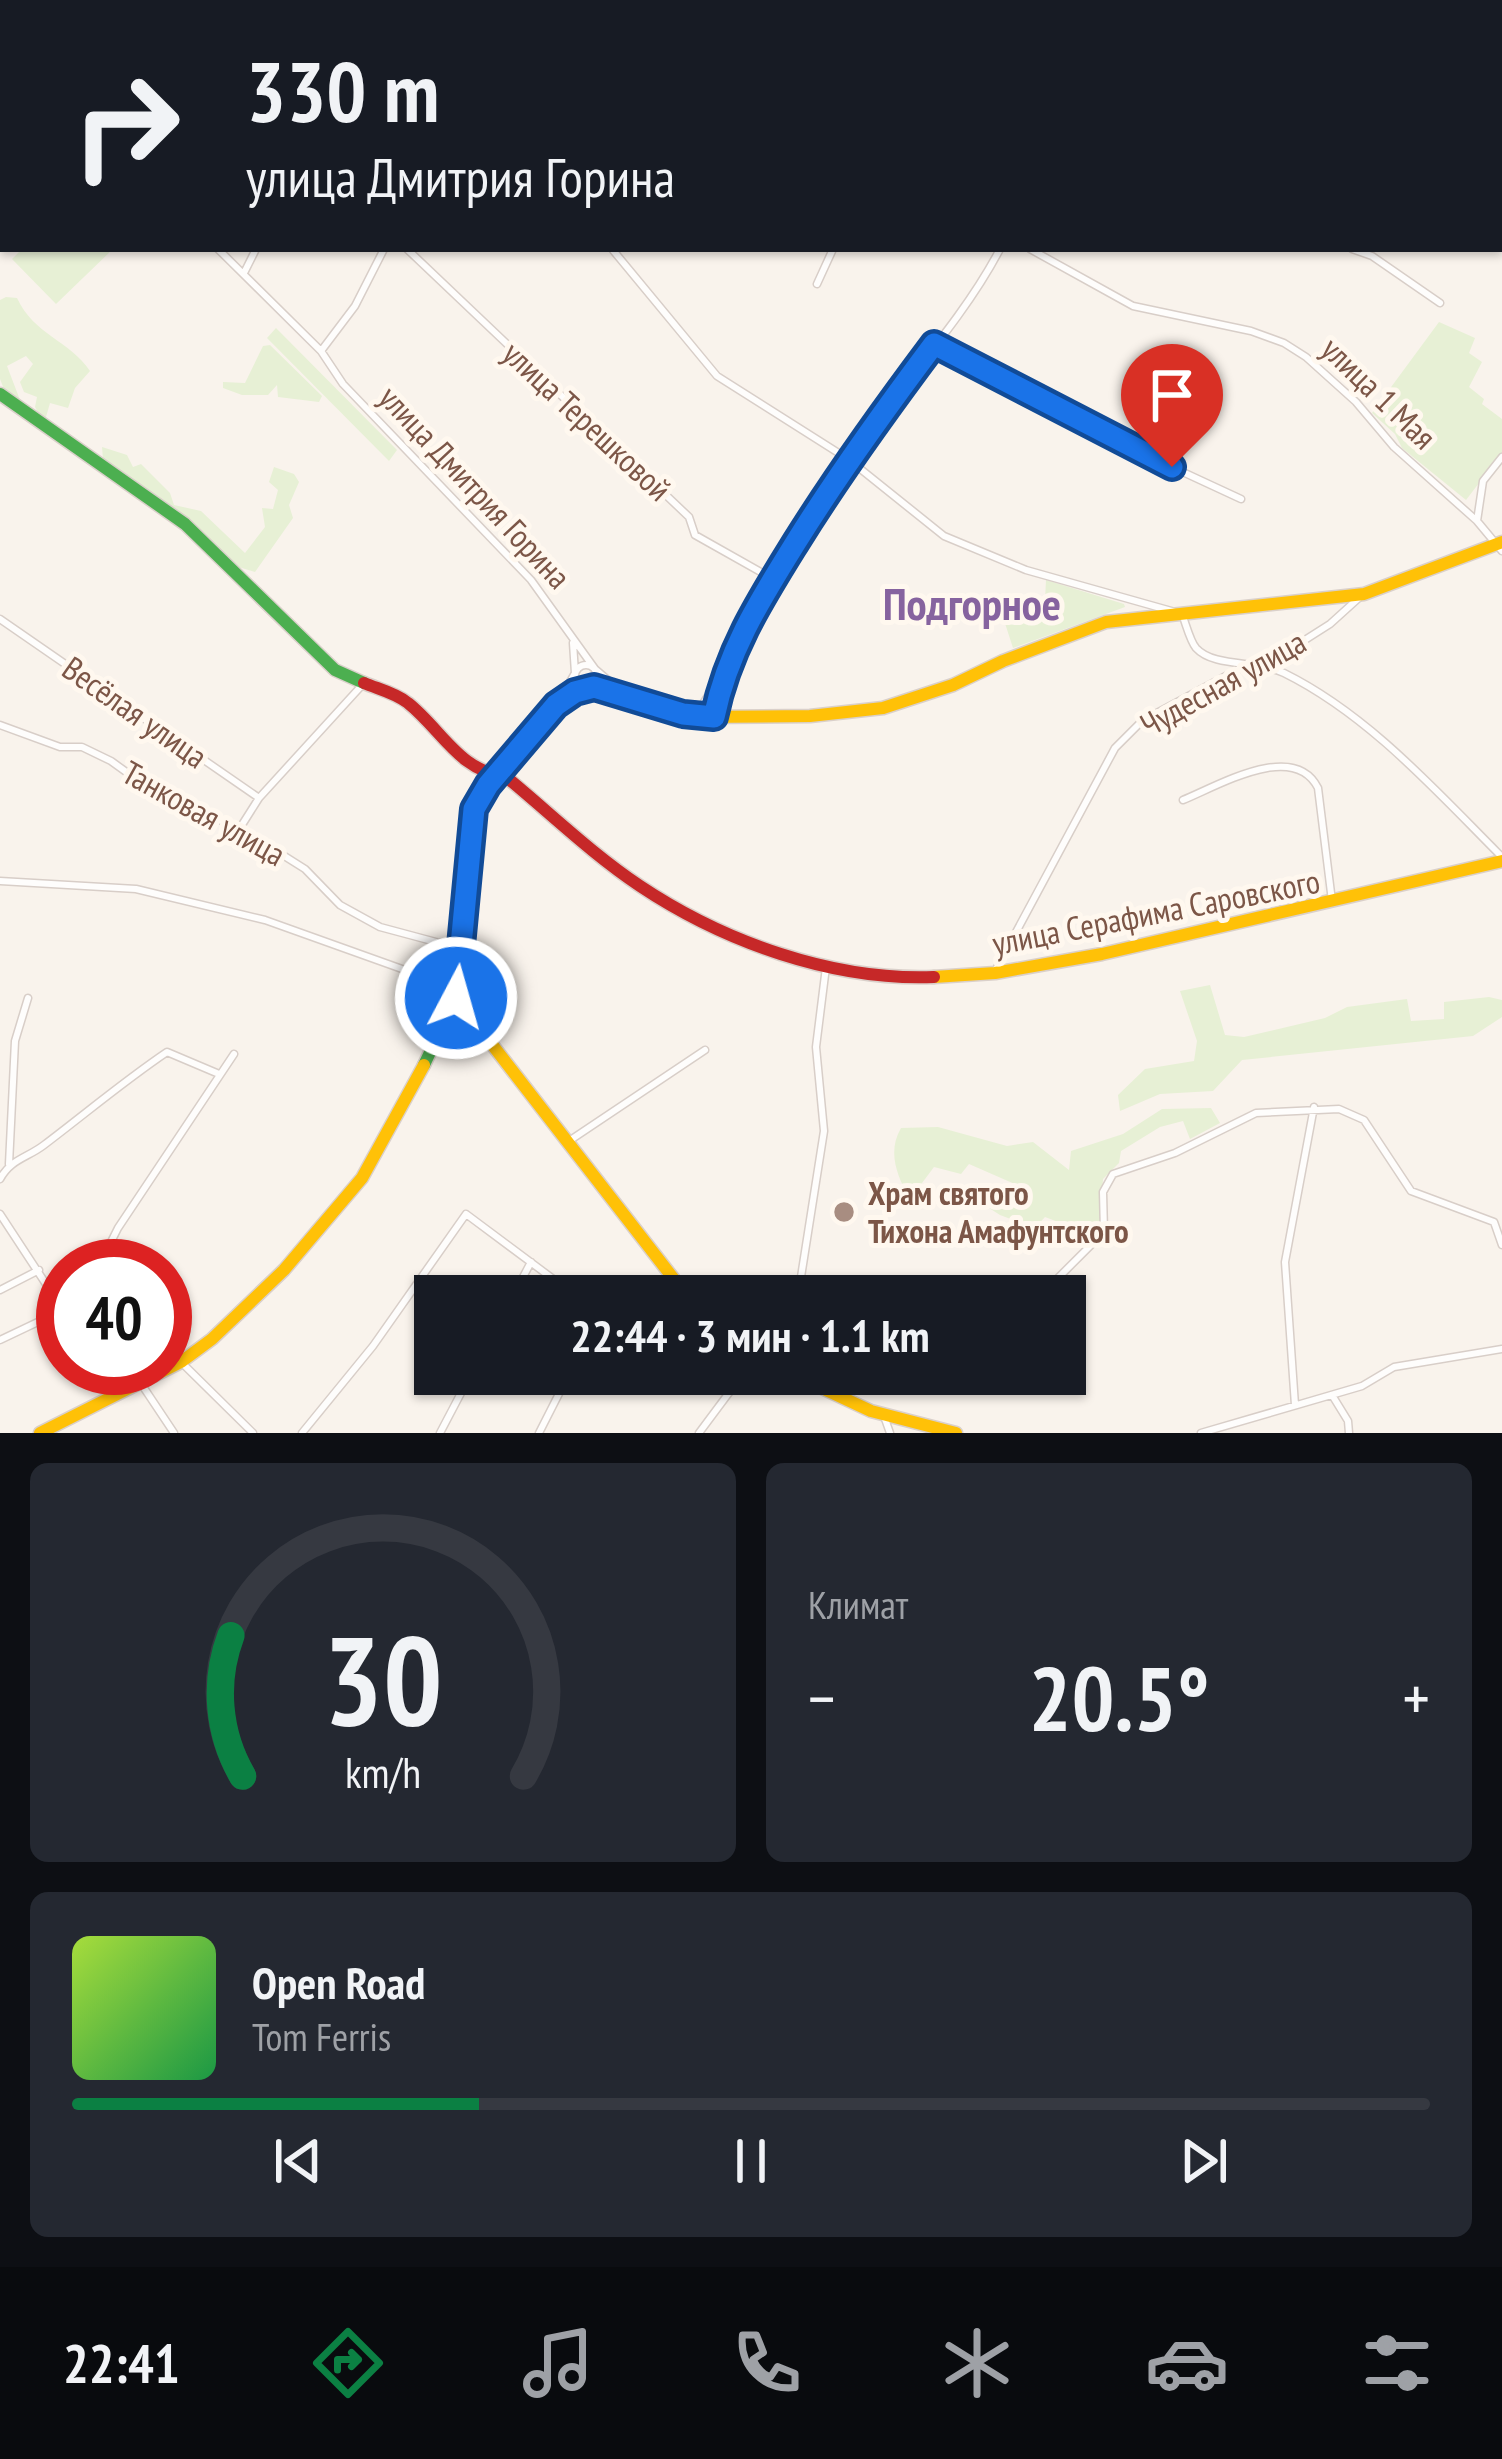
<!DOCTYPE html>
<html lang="ru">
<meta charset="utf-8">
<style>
:root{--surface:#171b24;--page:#242831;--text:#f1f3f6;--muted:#9ea1a6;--line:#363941;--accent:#0b8043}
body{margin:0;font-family:"PT Sans Narrow",sans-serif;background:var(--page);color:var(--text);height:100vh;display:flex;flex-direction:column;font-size:45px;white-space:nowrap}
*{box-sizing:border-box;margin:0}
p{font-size:39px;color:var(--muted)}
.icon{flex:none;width:66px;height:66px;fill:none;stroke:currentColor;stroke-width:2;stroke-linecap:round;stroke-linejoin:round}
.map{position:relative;height:1433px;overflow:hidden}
.details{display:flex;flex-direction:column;gap:30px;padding:30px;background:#0d0f14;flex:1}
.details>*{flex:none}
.guide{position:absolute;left:0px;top:0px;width:1503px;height:252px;box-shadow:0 3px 9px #0004;background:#171b24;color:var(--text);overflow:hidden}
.speed{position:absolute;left:36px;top:1239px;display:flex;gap:24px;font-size:60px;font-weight:700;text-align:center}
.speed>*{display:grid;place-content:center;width:156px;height:156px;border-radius:50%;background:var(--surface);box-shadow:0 3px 9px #0004;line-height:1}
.speed .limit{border:18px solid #d22;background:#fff;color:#111}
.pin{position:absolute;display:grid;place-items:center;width:102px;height:102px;color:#fff;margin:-123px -51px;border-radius:50% 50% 50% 0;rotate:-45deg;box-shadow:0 0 12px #0007}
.pin .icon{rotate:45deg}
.me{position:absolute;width:132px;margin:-66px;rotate:6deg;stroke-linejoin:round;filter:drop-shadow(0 0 9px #0008)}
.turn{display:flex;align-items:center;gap:42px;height:252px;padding:0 48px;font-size:54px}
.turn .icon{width:156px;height:156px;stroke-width:2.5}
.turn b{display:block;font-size:84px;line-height:102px}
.big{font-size:90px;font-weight:800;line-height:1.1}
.details .widget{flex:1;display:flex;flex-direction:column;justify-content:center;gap:18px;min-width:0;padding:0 42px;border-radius:18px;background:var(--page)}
.details .dial{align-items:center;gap:0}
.dial svg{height:312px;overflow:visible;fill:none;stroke:var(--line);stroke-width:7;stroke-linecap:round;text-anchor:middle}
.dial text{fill:var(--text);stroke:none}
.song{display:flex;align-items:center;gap:36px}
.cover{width:144px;height:144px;border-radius:18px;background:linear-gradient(135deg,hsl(80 70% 55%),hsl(140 70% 35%))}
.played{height:12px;border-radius:6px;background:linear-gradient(90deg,var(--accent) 30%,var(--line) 30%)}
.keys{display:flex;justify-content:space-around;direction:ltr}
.heat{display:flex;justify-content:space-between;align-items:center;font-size:66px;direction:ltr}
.details .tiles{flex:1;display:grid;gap:30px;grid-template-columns:1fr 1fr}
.widget:last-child{grid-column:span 2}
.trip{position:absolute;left:414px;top:1275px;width:672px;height:120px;border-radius:0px;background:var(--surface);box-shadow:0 3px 9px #0004;font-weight:800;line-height:120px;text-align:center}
.tab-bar{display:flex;height:192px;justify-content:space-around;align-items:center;background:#090b0e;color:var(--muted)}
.tab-bar .icon{width:84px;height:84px}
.tab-bar .active{color:var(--accent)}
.tab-bar b{font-size:54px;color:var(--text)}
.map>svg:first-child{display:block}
.green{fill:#e7f0d5}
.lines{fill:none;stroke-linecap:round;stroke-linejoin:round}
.street-casing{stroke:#d8cec8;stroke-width:9}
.fast-casing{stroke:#dad0ca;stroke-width:15}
.slow-casing{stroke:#dad0ca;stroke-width:15}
.jam-casing{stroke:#dad0ca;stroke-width:15}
.street{stroke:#fefdfc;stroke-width:6}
.fast{stroke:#4caf50;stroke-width:12}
.slow{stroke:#ffc107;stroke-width:12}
.jam{stroke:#c62828;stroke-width:12}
.route-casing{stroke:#114b97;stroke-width:30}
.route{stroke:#1a73e8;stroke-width:21}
.poi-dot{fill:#a88d81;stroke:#fff8ef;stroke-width:4.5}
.labels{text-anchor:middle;stroke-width:10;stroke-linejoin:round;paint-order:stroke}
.street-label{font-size:33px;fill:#7c5647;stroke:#fff8ef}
.poi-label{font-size:33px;font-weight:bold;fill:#7c5647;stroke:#fff8ef;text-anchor:start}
.district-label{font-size:45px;font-weight:bold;fill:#86639f;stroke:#fff8ef}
</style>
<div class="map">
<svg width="1502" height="1433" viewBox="0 0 1502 1433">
<rect width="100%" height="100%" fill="#f9f3ec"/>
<!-- green -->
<path class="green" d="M22,249H113L56,304L12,259Z
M6,297L17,298C34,335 69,340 90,371L75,388L68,408L50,403L44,424L35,407L37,397L24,392L20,382L33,364L26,356L7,366L20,400L4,389L0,379V300Z
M1439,322L1475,338L1469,353L1482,362L1469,387L1484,399L1482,404L1502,419V453L1466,500L1402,448L1395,434L1372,413Z
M276,328L397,450L389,461L267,338Z
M270,345L322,396L319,402L278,397L277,385L268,395H242L223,388V382L245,383L263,346Z
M102,447L127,455L133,467L141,464L170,493L174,505L201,511L245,553L265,527L262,508L273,509L278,490L269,482L274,467L294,474L299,482L289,505L293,518L255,572L222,562L103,459Z
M1046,580L1124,604L1125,607L1013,648L1002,614L1004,601L1045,600Z
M1210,985L1225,1035L1244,1037L1325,1018L1347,1007L1407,999L1411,1021L1444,1019V1002L1489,997L1502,1000V1017L1473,1036L1242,1060L1213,1091L1160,1094L1120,1111L1118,1095L1145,1069L1194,1061L1197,1041L1180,991Z
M1211,1108L1220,1123L1190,1139L1183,1121L1160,1127L1121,1151L1119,1163L1103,1179L1100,1230L1080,1246L1074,1228L1045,1217L1035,1228L1000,1215L953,1185L1015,1200L1017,1185L969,1164L961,1174L934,1167L910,1199C897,1176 887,1152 901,1128L938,1127L1007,1146L1033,1142L1069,1170L1071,1151L1123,1134L1162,1109Z"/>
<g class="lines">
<defs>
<path id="street" d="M350,0L353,3
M576,0L579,3
M771,0L773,3
M971,0L975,3
M163,3L164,0
M270,3L272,0
M479,3L480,0
M1103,3L1105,0
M1500,85H1502
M1500,177L1502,180
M218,249L321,351
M384,249L355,306L321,351L343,384L531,580L595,669L623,693
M407,249L689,517L695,535L773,579
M612,249L717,376L848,459L944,536L1026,570L1182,614C1186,624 1190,641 1196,648C1214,668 1258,660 1284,673C1369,715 1436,791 1502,857
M1030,249L1133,306L1251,331L1284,343L1306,357L1356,402L1394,447L1477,521
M1352,249L1372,256L1440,303
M244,273L256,249
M817,284L833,249
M934,344L1172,467L1241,499
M1502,457L1483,481L1477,521L1502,551
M0,619L259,798
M575 676a11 11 0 1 1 22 0a11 11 0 1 1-22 0Z
M561,698L575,673L573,643
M694,717C751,634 791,540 850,457C897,389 962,322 1000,249
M714,717L721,680
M0,725L60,747H82L111,761L161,797L240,828L305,869L340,905L380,927L462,949
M1183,800C1218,786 1294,740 1318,788L1332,901
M240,828L259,798L364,683
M0,881L136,889L265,920L430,979L456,998
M993,975L1115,748L1142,721L1252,662L1275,659L1330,624L1361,596
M566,1143L705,1050
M9,1164L15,1041L28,998
M0,1179C11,1159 27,1158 44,1145C85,1114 124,1081 167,1052L219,1074
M0,1214L63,1310
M99,1266L118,1228L234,1054
M0,1290L39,1270
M1042,1294L1104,1232L1103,1192L1113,1174L1175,1153L1256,1113L1339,1109L1364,1120L1411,1191L1494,1222L1502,1245
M513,1296L531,1262
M798,1296L824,1131L816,1047L826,967
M0,1340L61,1311
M181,1362L253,1433
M97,1368L113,1396
M140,1382L174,1433
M1332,1395L1348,1421L1349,1433
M1295,1405L1285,1262L1314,1107
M884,1416L890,1433
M302,1433L373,1346L466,1214L576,1296
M440,1433L471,1374
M539,1433L569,1374
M699,1433L743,1374
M1201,1433L1362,1386L1394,1367L1502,1349"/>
<path id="fast" d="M0,394L185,524L335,670L364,683
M424,1065L456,998L474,809L487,785L569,694L588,687L661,707"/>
<path id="slow" d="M661,707L694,717L810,716L883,708L953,685L1003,661L1106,622L1364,594L1502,542
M934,977L995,973L1102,954L1502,861
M456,998L687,1296
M792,1374L871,1411L956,1433
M40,1433L181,1362L212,1339L284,1270L362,1178L424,1065"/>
<path id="jam" d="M364,683C378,689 396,693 408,703C441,729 460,772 505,776C550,813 592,854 640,886C724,942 833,981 934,977"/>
</defs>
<!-- street casing -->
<use href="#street" class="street-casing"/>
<!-- fast casing -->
<use href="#fast" class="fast-casing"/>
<!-- slow casing -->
<use href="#slow" class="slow-casing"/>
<!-- jam casing -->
<use href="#jam" class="jam-casing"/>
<!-- street -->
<use href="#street" class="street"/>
<!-- fast -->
<use href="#fast" class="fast"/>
<!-- slow -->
<use href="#slow" class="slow"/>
<!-- jam -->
<use href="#jam" class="jam"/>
</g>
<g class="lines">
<defs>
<path id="route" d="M456,998L474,809L488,785L556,705L575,692L594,687L683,714L714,717C728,650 760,600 796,542C839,473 886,408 934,344L1172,467"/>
</defs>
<!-- route casing -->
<use href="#route" class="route-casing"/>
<!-- route -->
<use href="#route" class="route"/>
</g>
<!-- markers -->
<circle class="poi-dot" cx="844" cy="1212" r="12"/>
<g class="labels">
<!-- street labels -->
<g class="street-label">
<text transform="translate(1379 393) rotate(44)" y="12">улица 1 Мая</text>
<text transform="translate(587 421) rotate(43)" y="12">улица Терешковой</text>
<text transform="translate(475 487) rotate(47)" y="12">улица Дмитрия Горина</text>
<text transform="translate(1223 683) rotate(-29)" y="12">Чудесная улица</text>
<text transform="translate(135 712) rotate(35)" y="12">Весёлая улица</text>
<text transform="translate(204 813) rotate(29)" y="12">Танковая улица</text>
<text transform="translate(1156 912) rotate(-11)" y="12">улица Серафима Саровского</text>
</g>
<!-- poi labels -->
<g class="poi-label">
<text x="868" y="1205">Храм святого<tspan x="868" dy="38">Тихона Амафунтского</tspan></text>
</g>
<!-- district labels -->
<g class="district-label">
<text x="972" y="620">Подгорное</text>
</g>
</g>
</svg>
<div class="speed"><div class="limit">40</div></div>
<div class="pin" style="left:1172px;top:467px;background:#d93025"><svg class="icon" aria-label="arrive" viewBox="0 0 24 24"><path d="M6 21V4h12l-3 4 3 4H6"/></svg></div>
<svg class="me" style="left:456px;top:998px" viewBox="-20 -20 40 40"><circle r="17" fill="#1a73e8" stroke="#fff" stroke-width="3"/><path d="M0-11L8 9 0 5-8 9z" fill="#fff"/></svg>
<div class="trip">22:44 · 3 мин · 1.1 km</div>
<div class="guide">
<div class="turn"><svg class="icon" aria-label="right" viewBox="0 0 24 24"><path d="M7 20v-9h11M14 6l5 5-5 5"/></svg><div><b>330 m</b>улица Дмитрия Горина</div></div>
</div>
</div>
<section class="details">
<div class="tiles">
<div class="widget dial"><svg viewBox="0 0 100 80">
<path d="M14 69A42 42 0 1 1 86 69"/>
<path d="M14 69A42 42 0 0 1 11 33" stroke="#0b8043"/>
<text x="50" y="56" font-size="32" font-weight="700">30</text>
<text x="50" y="72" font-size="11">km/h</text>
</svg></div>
<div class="widget"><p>Климат</p>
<div class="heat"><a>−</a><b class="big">20.5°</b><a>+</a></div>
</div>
<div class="widget">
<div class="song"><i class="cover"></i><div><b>Open Road</b><p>Tom Ferris</p></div></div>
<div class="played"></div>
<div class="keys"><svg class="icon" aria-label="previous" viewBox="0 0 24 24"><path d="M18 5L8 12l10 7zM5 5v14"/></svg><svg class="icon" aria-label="pause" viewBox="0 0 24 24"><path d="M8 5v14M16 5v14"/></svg><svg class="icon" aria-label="next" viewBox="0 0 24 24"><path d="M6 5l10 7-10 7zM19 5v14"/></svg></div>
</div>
</div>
</section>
<nav class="tab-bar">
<b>22:41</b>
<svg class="icon active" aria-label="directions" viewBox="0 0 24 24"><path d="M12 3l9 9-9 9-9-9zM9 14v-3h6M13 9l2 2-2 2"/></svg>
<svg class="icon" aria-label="music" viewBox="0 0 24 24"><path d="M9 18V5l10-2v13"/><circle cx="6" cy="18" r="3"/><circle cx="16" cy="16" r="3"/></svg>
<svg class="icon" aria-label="phone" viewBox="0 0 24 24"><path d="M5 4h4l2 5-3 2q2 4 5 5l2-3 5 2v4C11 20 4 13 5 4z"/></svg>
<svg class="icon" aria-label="climate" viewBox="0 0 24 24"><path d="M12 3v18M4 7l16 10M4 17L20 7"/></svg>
<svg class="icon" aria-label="car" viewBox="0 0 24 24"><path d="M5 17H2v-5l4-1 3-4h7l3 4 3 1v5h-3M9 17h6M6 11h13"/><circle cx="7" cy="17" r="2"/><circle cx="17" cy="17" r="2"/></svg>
<svg class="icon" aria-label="filters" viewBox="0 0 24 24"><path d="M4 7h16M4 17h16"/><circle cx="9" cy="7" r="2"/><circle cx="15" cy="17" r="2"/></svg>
</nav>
